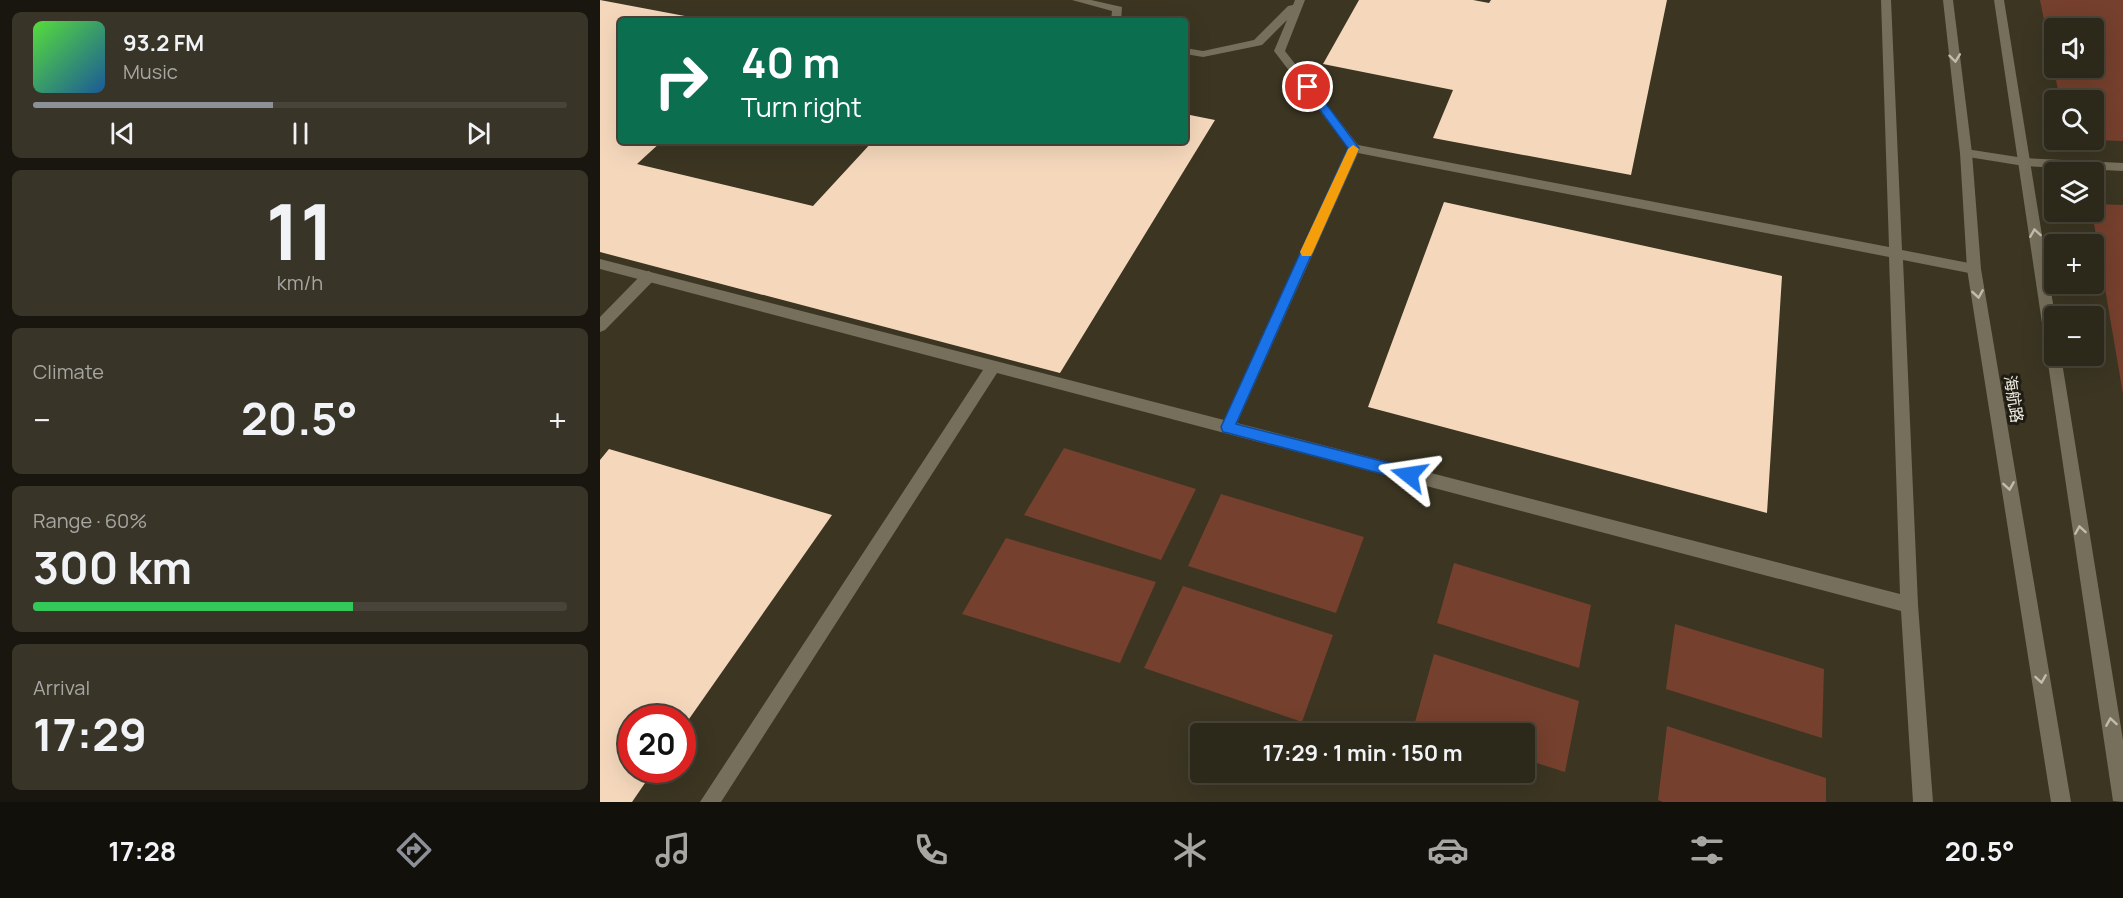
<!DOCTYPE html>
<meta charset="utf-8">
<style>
:root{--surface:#2c281a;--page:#383427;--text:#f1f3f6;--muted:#a6a6a2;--line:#484439;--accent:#8c9099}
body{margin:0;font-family:Manrope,"Noto Sans SC",sans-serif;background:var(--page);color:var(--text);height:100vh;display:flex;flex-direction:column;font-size:22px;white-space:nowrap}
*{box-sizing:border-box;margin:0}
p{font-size:20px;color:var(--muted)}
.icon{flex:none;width:33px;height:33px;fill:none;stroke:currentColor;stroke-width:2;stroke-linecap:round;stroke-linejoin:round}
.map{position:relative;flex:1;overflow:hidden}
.details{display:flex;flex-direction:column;gap:12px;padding:12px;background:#18160e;width:600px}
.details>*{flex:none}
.guide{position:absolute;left:18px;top:18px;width:570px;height:126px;border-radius:6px;box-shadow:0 6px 24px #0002,0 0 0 2px var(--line);background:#0b6e4f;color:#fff;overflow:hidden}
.tools{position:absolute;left:1444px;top:18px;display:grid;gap:12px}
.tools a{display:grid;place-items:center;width:60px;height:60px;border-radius:6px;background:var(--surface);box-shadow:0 6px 24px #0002,0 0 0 2px var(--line);font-size:30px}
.speed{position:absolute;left:18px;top:705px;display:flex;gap:12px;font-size:30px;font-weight:700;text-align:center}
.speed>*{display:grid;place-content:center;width:78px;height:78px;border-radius:50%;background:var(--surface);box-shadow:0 6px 24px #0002,0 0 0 2px var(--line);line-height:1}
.speed .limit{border:9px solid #d22;background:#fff;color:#111}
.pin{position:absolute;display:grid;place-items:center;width:51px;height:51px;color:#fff;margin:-26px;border:3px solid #fff;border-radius:50%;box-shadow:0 2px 6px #0007}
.me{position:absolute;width:66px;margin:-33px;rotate:285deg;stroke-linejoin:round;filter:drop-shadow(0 0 4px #0008)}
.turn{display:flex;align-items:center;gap:21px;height:126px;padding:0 24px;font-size:27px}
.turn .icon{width:78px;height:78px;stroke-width:2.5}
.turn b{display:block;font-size:42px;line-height:51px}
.big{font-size:45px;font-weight:700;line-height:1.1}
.details .card{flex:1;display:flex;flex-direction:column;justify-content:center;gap:9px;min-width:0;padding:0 21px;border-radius:9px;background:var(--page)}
.details .dial{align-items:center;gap:0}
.dial b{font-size:78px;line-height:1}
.song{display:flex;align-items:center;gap:18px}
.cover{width:72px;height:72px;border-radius:9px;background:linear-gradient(135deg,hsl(110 70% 55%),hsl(210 70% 35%))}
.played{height:6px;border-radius:3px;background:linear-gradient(90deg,var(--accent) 45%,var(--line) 45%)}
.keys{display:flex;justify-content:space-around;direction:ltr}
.heat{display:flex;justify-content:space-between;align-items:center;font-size:33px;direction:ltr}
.charge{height:9px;border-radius:4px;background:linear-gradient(90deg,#34c759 60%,var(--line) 0)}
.trip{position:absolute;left:590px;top:723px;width:345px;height:60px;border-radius:6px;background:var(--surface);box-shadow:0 6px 24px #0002,0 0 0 2px var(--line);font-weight:700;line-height:60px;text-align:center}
.tab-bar{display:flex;height:96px;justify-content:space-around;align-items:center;background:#12100a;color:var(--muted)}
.tab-bar .icon{width:42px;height:42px}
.tab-bar .selected{color:var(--accent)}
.tab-bar b{font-size:27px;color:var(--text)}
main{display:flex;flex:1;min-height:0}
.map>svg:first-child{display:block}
.green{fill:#75402d;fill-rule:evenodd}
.building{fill:#f5d8bc}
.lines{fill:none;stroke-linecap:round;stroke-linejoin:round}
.service{fill:#766f5b;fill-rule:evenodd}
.pedestrian{fill:#766f5b;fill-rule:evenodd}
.minor{fill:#766f5b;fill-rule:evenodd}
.secondary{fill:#766f5b;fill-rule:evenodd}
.oneway{stroke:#c1bcad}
.route{fill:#1a73e8;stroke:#114b97;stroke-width:1.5}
.slow{fill:#f59e0b}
.labels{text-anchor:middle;stroke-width:6;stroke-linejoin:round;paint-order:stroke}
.street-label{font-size:16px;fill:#f3efe4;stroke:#1f1c14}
</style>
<main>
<section class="details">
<div class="card">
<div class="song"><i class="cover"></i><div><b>93.2 FM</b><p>Music</p></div></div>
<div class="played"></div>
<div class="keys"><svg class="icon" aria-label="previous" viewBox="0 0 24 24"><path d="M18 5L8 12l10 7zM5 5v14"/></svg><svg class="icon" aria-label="pause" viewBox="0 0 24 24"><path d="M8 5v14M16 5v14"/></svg><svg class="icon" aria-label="next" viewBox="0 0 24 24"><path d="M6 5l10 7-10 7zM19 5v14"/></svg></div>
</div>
<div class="card dial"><b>11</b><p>km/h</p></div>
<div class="card"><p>Climate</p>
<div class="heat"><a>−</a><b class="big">20.5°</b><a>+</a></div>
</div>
<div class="card"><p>Range · 60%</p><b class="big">300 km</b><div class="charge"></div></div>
<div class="card"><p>Arrival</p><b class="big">17:29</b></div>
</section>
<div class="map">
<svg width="1523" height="802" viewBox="0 0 1523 802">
<rect width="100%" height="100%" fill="#3b3522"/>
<!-- green -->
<path class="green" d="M1440,0H1523V141L1493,140L1494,100H1460ZM1494,28V68H1455V28Z
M1494,204L1523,205V394L1492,212H1494Z
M464,448L596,489L561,560L424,515Z
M621,494L764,537L736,613L588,566Z
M406,538L556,582L520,663L362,614Z
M854,563L991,605L979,668L837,623Z
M583,586L733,635L702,722L544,668Z
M1075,624L1224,669L1222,738L1066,689Z
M834,654L979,701L965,772L924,759V734L850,733L815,722Z
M1067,726L1226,778V802H1063L1058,800Z"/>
<!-- building -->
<path class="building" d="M0,0L106,20L21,21V141H62L37,164L213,206L273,141H585V114L615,120L460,373L0,252Z
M759,0H873L889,3L891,0H1067L1031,175L833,138L853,90L723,64Z
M844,202L1182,276L1167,513L768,407Z
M9,449L232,515L82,729V718H32V770H54L32,802H0V460Z"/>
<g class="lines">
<!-- service -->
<path class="service" d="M472,0H491L522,7L521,21H511L512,11Z
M695,0H705L685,51L758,145L1289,247L1281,0H1291L1302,250L1374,264L1381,269L1374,274L1303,260L1318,605L1333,802H1313L1301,611L397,373L121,802H100L383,370L0,269V259L624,420L748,148L674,51L687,20L662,45L603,57L585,54V48L603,51L654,40L688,6L693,5ZM758,153L1289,257L1300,594L637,423Z"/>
<!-- pedestrian -->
<path class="pedestrian" d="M49,271L56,276L54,280L5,330L0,332V317L44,272Z"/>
<!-- minor -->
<path class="minor" d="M1366,149L1424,158L1523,163V171L1424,166L1362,156V150Z"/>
<!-- secondary -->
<path class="secondary" d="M1343,0H1353L1372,153L1381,269L1471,802H1451L1367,269L1360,153Z
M1394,0H1404L1455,316V356H1461L1523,740V802L1513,801Z"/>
</g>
<!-- one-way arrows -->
<defs><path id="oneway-chevron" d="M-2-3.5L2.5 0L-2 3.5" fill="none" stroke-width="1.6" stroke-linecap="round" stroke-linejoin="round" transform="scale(1.5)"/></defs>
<g class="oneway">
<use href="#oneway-chevron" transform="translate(1355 58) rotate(83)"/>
<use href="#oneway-chevron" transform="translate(1435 233) rotate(-99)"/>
<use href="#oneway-chevron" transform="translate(1378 294) rotate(81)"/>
<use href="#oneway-chevron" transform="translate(1409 486) rotate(81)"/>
<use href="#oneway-chevron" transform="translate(1480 530) rotate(-99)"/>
<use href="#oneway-chevron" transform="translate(1441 679) rotate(81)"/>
<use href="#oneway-chevron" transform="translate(1511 722) rotate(-99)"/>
</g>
<!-- route -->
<path class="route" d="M708,84L712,85L759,148L636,424L809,468L814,470L816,475L814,479L809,481L628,433L623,432L621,427L748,148L703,87Z"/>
<!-- slow -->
<path class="slow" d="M753,145L759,149L713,252L711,256H702L700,252L748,149Z"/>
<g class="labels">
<!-- street labels -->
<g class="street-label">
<text transform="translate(1414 399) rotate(81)" y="6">海航路</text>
</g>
</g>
</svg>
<div class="tools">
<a><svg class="icon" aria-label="sound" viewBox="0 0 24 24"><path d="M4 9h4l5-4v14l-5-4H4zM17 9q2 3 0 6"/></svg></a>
<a><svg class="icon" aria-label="search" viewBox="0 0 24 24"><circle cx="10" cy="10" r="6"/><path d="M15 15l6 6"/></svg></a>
<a><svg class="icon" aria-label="layers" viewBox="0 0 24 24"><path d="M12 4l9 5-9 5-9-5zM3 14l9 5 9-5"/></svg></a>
<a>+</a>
<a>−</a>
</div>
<div class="speed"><div class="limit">20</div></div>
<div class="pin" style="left:708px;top:87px;background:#d93025"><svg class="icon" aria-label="arrive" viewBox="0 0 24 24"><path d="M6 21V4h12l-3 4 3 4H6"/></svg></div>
<svg class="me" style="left:809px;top:475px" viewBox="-20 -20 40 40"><path d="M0-17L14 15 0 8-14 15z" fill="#1a73e8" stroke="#fff" stroke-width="4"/></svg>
<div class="trip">17:29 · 1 min · 150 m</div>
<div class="guide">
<div class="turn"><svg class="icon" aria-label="right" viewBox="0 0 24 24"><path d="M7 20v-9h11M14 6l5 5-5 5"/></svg><div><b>40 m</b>Turn right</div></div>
</div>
</div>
</main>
<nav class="tab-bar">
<b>17:28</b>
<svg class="icon selected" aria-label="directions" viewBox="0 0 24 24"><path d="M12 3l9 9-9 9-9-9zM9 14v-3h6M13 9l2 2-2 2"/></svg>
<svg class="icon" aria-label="music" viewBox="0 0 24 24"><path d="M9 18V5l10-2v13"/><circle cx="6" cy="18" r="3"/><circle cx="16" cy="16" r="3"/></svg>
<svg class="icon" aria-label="phone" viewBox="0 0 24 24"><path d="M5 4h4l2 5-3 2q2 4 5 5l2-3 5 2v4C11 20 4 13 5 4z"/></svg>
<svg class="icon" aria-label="climate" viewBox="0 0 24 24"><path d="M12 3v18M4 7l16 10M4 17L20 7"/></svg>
<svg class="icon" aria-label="car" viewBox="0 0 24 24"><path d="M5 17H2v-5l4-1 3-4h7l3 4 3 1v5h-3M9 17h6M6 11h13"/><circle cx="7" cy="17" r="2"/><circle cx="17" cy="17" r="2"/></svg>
<svg class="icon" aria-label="filters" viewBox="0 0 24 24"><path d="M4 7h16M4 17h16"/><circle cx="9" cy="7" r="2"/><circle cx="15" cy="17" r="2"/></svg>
<b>20.5°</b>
</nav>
